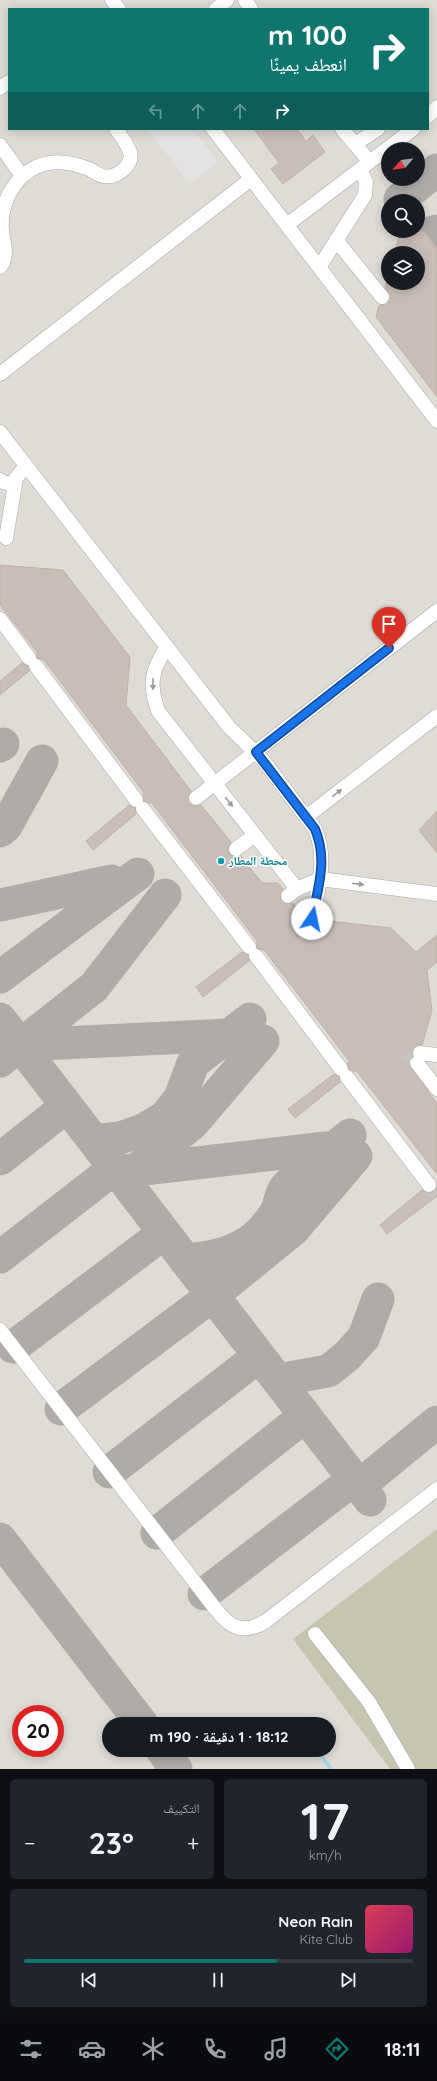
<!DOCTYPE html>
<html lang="ar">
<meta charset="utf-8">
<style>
:root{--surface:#171b24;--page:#20242c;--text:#f1f3f6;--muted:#9ea1a6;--line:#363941;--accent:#0f766e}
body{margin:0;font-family:Quicksand,"Noto Naskh Arabic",sans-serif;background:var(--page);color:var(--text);direction:rtl;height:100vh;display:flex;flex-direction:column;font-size:15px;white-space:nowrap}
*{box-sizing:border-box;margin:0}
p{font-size:13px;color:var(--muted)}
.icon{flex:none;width:22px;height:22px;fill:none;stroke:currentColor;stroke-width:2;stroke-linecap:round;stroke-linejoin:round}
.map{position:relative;height:1769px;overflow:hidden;direction:ltr}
.sheet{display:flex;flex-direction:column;gap:10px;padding:10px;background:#0d0f14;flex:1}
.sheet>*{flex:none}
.hud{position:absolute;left:8px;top:8px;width:421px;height:122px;border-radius:0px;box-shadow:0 2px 10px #0003;direction:rtl;background:#0f766e;color:#fff;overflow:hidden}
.needle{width:26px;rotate:242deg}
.tools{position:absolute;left:381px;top:142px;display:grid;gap:8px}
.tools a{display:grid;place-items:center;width:44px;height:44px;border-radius:50%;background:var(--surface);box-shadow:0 2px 10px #0003;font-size:20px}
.speed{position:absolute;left:12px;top:1705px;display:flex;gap:8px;font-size:20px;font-weight:700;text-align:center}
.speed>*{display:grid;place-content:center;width:52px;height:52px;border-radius:50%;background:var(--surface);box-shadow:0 2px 10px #0003;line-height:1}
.speed .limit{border:6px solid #d22;background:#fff;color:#111}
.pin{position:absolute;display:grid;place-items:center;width:34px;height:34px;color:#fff;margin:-41px -17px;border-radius:50% 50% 50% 0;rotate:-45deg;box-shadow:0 0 4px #0007}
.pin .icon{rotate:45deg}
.me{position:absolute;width:44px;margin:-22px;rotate:11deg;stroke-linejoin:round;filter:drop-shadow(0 0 3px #0008)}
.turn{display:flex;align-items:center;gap:14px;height:84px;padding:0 16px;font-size:18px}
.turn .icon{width:52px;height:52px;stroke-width:2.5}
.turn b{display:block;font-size:28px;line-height:34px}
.lanes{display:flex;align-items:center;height:38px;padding:0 16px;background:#0003;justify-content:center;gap:20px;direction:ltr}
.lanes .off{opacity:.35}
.big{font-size:30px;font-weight:700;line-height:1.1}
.sheet .tile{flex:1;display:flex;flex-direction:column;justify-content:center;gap:6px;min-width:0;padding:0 14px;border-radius:6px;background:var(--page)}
.sheet .dial{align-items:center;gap:0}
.dial b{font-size:52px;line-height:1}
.song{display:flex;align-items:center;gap:12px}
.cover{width:48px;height:48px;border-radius:6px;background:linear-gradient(135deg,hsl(350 70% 55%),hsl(320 70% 35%))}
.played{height:4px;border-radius:2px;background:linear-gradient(90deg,var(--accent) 65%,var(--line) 65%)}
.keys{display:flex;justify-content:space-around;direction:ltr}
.heat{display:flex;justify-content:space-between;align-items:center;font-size:22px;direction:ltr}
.sheet .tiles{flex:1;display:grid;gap:10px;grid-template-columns:1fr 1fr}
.tile:last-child{grid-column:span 2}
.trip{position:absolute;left:102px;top:1717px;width:234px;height:40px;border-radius:20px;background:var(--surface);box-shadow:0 2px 10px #0003;font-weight:700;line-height:40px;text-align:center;direction:rtl}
.tab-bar{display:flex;height:64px;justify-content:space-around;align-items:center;background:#090b0e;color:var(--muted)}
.tab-bar .icon{width:28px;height:28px}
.tab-bar .on{color:var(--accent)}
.tab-bar b{font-size:18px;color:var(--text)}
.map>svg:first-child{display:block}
.airport{fill:#dfdcd6;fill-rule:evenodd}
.construction{fill:#c6c5af}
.parking{fill:#e3e3e3}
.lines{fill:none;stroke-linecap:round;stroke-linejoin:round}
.stream{stroke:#a1d8e2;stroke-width:3.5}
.taxiway{stroke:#afaca8;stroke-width:33}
.building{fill:#c9bdb7;stroke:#c4b1a5}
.minor-tunnel{stroke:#c7c3bd;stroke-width:14;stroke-dasharray:14 7;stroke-linecap:butt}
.minor-casing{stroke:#a6a6a6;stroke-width:15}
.minor{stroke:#fff;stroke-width:14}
.oneway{fill:#9a9a9a}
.route-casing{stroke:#114b97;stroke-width:10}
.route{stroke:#1a73e8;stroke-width:7}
.culture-dot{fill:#0f9aa8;stroke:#fff;stroke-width:1.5}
.labels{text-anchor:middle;stroke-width:3;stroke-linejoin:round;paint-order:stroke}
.culture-label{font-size:12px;font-weight:bold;fill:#0d838f;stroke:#fff;text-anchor:start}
</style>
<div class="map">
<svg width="437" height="1769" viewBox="0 0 437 1769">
<rect width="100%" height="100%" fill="#f1ece4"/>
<!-- airport -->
<path class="airport" d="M0,0H437V1769H0ZM9,9H428V129H9ZM388,149H418V179H388ZM388,201H418V231H388ZM388,253H418V283H388ZM21,1714H55V1748H21ZM109,1724H329V1750H109Z"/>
<!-- construction -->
<path class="construction" d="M437,1529V1769H390L293,1639Z"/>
<!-- parking -->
<path class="parking" d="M147,129H192L218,162L190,184Z"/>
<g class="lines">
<!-- stream -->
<path class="stream" d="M294,1721L297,1724
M317,1750L331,1769"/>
<!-- taxiway -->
<path class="taxiway" d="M400,199L437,170
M428,234L437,231
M0,746L3,744
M0,831L6,826L42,761
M0,905L112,881
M0,977L138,874
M0,1019L370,1500
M20,1045L229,1035
M0,1061L94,987L165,895
M94,1141L120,1138L143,1130L165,1117L180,1098L193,1063L250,1019
M0,1159L67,1106
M136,1170L193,1123L263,1041
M118,1172L326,1148
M0,1257L115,1168
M185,1260C224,1257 254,1248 276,1212C280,1205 280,1193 286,1187C305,1168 329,1152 350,1135
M13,1347L164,1233
M278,1380L328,1371L347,1356L364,1337L378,1299
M61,1409L213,1295L293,1230L356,1156
M109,1472L259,1356
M359,1486L437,1422
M157,1533L305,1416
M0,1539L142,1724
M204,1594L354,1479
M162,1750L176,1769"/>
</g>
<!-- building -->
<path class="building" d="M254,129H297L306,141L313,135L325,152L283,184L271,169L279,163Z
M401,231H424L437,249V397L376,317L379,305L387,304L390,300V295L385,287L386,283H418V253H394Z
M0,565L63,570L130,657L126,705L191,791L188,795L189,803L193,806L201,805L231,842L228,850L229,854L237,857L241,856L262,883H278L283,889L280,893L281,901L285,904L293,903L307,926L315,927L320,920L391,928L416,952L437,935V962L427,970L432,1011L422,1045H417L413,1048L409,1064L437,1104V1174L356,1070L354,1072L349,1069L347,1063L350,1062L264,950L257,948V941L151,802L149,804L144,801L143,795L144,793L44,660L37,658V652L0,605Z
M22,663L28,666L29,671L0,695V681Z
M129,805L135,808L136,814L93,850L86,841Z
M437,811V853L419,830Z
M242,952L248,955L249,961L203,997L196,987Z
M334,1074L339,1077L340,1082L295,1118L288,1109Z
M437,1187V1196L387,1234L380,1225L422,1190L430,1193Z"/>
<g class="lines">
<!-- minor-tunnel -->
<path class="minor-tunnel" d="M409,1053L417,1063
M429,1185L437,1195"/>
<defs>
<path id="minor" d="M112,0L119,9
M245,0L251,9
M216,9L227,0
M0,88L9,82
M428,116L437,107
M213,129L437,421
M342,129L370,162
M355,144L378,129
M0,145L22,176
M288,224L413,129
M336,240L382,297
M320,266L365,195L366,182L360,170
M0,267C9,257 3,242 2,230C0,204 13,178 36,167C53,159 72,162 89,169C93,171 98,175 103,176C115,179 134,166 130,152C127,143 121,136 116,129
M0,374L251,179
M0,432L229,727L263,760L315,829C328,859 318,888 312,919
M0,480L3,482L15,485
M6,538L16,478L26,466
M0,619L29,658
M166,648C151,671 149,685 158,711L297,889
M36,666L136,800
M196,798L437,611
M143,809L249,947
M306,817L437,716
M236,849L255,835
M288,896L297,889L320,879L437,894
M256,956L341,1069
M420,1053L437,1055
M417,1063L437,1089
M347,1077L429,1185
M0,1330L204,1594C222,1617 235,1641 266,1621L437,1489
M315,1634L369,1702L408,1769"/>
</defs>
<!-- minor casing -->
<use href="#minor" class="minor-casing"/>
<!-- minor -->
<use href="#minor" class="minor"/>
</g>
<!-- one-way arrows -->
<defs><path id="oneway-solid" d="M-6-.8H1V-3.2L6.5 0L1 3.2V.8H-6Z"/></defs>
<g class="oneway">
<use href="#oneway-solid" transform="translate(153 684) rotate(91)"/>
<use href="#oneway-solid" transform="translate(337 793) rotate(-38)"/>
<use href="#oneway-solid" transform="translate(229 802) rotate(52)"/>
<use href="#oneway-solid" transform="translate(358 884) rotate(7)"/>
</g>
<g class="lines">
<defs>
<path id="route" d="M312,919C318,887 328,860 315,829L256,752L389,648"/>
</defs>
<!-- route casing -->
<use href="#route" class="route-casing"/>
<!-- route -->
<use href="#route" class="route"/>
</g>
<!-- markers -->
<circle class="culture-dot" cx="221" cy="861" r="4"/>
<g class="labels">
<!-- culture labels -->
<g class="culture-label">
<text x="229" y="865">محطة المطار</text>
</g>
</g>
</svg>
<div class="tools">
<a><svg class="needle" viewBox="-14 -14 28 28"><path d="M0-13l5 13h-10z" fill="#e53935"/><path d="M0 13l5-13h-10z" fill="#9ea1a6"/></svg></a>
<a><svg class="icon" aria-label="search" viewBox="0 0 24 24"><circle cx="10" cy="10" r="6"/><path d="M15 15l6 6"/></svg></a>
<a><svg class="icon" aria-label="layers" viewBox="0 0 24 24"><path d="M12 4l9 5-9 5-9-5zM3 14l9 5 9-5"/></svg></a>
</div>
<div class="speed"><div class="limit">20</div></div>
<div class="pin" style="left:389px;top:648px;background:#d93025"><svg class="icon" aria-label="arrive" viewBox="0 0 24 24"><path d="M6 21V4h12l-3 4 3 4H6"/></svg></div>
<svg class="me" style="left:312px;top:919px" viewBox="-20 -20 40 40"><circle r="19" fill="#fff"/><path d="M0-13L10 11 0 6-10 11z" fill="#1a73e8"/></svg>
<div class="trip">18:12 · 1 دقيقة · 190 m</div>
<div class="hud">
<div class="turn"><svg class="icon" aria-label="right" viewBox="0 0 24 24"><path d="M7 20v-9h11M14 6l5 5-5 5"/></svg><div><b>100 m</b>انعطف يمينًا</div></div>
<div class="lanes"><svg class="icon off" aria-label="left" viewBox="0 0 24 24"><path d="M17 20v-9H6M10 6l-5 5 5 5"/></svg><svg class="icon off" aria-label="ahead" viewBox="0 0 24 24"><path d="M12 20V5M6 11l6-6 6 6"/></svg><svg class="icon off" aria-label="ahead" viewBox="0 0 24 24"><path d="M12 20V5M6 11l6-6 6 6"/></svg><svg class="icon" aria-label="right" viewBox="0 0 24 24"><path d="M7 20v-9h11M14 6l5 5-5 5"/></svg></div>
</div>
</div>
<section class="sheet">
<div class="tiles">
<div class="tile dial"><b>17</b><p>km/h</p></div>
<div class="tile"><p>التكييف</p>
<div class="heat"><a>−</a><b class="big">23°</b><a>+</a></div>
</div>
<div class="tile">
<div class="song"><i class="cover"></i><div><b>Neon Rain</b><p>Kite Club</p></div></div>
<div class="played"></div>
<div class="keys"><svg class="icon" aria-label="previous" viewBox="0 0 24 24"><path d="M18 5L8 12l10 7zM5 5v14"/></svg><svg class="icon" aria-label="pause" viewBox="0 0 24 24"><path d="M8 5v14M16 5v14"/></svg><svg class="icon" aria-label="next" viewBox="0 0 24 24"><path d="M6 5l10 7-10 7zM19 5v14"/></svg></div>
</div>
</div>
</section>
<nav class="tab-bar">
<b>18:11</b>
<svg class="icon on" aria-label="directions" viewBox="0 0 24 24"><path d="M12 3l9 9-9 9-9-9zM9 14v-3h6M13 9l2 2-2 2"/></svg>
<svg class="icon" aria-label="music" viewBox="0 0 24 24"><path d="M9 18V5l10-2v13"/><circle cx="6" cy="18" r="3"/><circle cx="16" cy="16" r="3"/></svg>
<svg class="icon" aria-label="phone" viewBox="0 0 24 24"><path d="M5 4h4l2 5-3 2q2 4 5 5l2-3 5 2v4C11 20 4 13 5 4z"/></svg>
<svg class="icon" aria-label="climate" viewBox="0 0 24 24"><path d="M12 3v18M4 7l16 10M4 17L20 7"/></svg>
<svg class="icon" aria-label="car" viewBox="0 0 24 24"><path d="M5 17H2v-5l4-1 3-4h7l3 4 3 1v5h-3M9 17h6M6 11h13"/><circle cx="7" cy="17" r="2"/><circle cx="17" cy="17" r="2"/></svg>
<svg class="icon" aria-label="filters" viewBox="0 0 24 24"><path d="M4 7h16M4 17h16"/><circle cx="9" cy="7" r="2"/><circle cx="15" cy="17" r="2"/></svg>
</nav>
